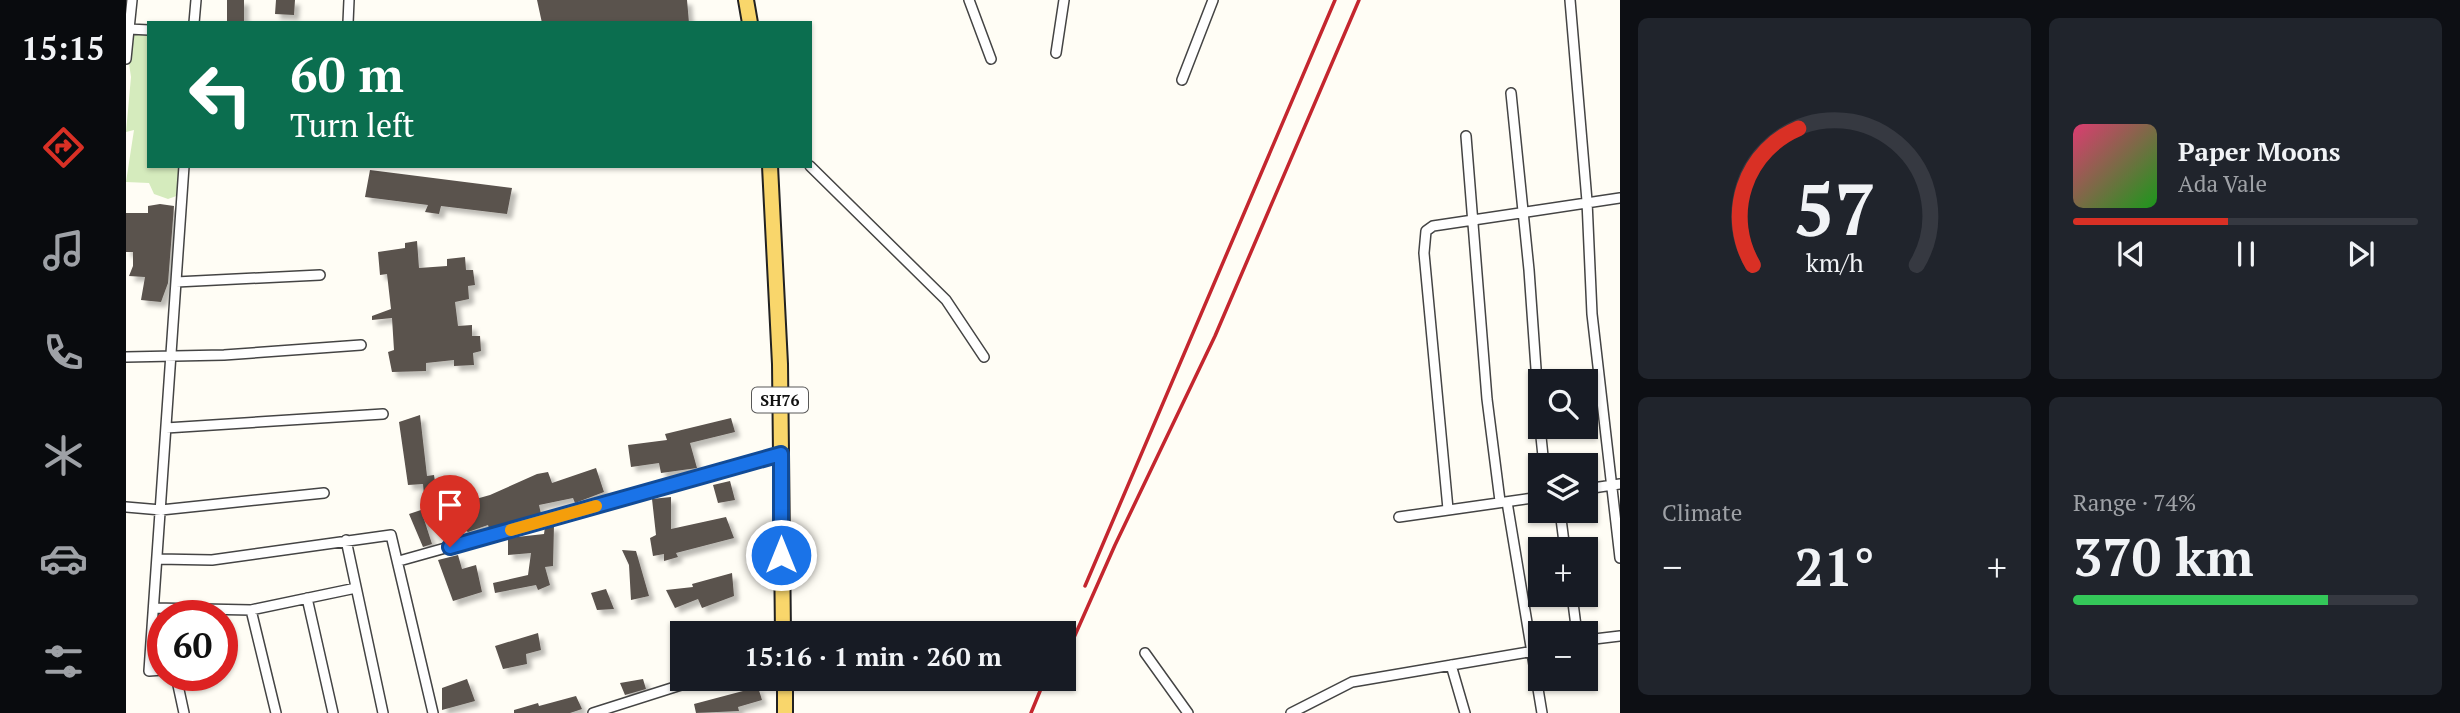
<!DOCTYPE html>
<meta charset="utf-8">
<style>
:root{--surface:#171b24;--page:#20242c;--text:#f1f3f6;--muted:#9ea1a6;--line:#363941;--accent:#d93025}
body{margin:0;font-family:"PT Serif",serif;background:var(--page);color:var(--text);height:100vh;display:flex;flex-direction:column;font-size:26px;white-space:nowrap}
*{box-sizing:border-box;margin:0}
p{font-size:23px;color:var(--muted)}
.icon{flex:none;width:38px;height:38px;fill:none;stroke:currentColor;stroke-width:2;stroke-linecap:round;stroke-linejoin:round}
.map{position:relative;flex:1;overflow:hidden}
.sheet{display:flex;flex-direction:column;gap:18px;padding:18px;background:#0d0f14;width:840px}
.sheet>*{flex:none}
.top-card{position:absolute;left:21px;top:21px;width:665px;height:147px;border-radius:0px;box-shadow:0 2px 5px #0004;background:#0b6e4f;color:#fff;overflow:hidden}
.controls{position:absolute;left:1402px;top:369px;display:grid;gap:14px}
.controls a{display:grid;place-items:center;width:70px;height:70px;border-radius:0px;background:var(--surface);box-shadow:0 2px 5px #0004;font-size:35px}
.speed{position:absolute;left:21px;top:600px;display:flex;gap:14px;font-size:35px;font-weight:700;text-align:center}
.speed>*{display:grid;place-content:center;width:91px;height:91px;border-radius:50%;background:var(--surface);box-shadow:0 2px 5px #0004;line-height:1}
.speed .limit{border:10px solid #d22;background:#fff;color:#111}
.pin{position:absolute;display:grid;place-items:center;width:60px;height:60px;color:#fff;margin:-72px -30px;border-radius:50% 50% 50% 0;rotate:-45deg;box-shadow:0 0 7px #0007}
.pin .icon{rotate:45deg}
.me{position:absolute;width:77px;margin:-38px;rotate:0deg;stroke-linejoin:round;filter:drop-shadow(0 0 5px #0008)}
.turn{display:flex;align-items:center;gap:24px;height:147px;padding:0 28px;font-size:32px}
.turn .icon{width:91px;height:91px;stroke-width:2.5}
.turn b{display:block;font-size:49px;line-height:60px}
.big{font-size:52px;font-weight:700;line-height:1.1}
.sheet .widget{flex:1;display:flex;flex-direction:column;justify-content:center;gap:10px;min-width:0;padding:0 24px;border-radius:10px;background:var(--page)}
.sheet .dial{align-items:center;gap:0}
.dial svg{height:182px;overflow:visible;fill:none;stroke:var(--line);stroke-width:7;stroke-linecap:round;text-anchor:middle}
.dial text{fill:var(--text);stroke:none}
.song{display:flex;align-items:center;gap:21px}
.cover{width:84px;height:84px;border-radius:10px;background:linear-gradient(135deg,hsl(340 70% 55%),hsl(120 70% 35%))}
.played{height:7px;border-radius:4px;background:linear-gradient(90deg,var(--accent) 45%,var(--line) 45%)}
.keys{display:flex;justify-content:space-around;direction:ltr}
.heat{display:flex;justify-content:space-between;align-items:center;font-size:38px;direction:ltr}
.charge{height:10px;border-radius:5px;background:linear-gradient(90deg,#34c759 74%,var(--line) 0)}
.sheet .tiles{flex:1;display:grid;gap:18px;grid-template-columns:repeat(2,1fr)}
.trip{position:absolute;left:544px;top:621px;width:406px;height:70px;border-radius:0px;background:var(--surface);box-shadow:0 2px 5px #0004;font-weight:700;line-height:70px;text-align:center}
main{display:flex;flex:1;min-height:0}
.tab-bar{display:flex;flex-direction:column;width:126px;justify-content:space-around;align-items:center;background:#090b0e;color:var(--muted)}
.tab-bar .icon{width:49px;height:49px}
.tab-bar .on{color:var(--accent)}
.tab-bar b{font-size:32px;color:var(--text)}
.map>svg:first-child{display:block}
.park{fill:#d5ebbd}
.building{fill:#5a524d;filter:url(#shadow)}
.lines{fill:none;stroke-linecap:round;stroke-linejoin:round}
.minor-casing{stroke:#444;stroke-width:12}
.primary-casing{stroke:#222;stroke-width:18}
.minor{stroke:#fff;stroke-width:9}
.primary{stroke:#f9d66b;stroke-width:14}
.rail{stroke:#c4262e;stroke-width:3.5}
.route-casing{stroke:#114b97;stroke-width:18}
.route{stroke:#1a73e8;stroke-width:12}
.slow{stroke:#f59e0b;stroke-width:12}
.labels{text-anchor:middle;stroke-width:7;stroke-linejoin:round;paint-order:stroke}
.shield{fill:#fff;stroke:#585858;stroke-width:2}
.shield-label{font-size:16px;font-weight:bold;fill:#111}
</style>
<main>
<nav class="tab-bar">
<b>15:15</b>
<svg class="icon on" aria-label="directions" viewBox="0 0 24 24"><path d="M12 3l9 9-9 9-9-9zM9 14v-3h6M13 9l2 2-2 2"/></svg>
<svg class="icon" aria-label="music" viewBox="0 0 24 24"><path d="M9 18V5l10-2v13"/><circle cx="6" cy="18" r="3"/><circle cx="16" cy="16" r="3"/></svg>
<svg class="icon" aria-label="phone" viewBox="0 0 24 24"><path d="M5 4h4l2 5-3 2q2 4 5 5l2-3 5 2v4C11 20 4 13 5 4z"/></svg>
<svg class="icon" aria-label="climate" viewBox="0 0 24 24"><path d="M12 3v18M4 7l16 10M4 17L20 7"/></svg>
<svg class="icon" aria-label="car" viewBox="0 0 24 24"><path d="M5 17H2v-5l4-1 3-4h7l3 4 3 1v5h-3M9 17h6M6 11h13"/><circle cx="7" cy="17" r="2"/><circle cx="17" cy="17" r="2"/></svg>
<svg class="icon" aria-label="filters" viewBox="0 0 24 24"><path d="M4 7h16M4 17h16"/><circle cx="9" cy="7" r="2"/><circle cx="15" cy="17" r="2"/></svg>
</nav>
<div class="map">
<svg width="1494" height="713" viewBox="0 0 1494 713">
<defs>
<filter id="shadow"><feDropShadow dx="5" dy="5" stdDeviation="2" flood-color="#0004"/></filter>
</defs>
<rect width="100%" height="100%" fill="#fffdf5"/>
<!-- park -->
<path class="park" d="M11,30H23V166H58L56,194L42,199L28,194L23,183L0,182L8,130L0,132L5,77L1,50Z"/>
<!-- building -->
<path class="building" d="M101,0H118V23L101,22Z
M150,0H169L168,15L149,14Z
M411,0H561L563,23H416Z
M244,170L386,188L381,214L315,206L313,214L299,212L302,205L239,197Z
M34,204L48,206L42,283L35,302L15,300L19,277L3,276L7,266V252H0V213H22V206Z
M291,241L293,268L321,266V259L339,257L340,270H347L349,285L342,286L343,299L329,302L332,326L346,325V336H354L355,351L347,353L348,365L328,366V360L300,363V371L266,372L262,352L268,350L266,318L246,320V316L265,309L261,274L254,275L252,252L279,248V243Z
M294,415L301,476L308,475L311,495H298L297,484L282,485L273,422Z
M605,418L609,432L564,443L571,468L535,473L533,463L505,467L502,445L541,440L539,434Z
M470,468L478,492L449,503L447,498L413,505L415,514L363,528L362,525L342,532L329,524L328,519L323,521L318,508L364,495L411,474L422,472L426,483Z
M604,481L609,500L592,503L587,485Z
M545,497V529L600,517L608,538L550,553L552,557L538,561V554L527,556L524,538L530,535L526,499Z
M295,510L306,544L297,547L283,514Z
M428,525L427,566L419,567L424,585L412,590L410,585L369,593L367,583L402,575L405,553L382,555V538L418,534L419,527Z
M496,550L510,551L523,596L505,600L503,565Z
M332,555L336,569L350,565L356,592L327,601L312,560Z
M606,573L608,596L576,608L572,599L549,608L540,590L567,587L566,584Z
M480,589L488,609L471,610L465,593Z
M412,633L415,650L400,654L401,664L377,669L369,646Z
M341,679L349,701L316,710V688Z
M517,679L520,689L499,695L494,683Z
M632,687L636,700L612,707L613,711L570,713L568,704Z
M450,696L456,709L444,713H388V710L412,703L413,706Z"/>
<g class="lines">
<defs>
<path id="minor" d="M843,0L865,59
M1444,0L1461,201L1466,314L1494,558
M68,23L70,0
M222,23L223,0
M0,29H3L6,0
M930,53L938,0
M0,59L3,29L23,30
M1056,80L1087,0
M1385,93L1403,270L1414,425
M1340,136L1361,399L1374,501
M684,166L820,300L858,357
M50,282L194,275
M0,357L98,355L235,345
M1414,427L1418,466
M40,428L257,414
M1460,489L1494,484
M1381,502L1416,713
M0,507L35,510L198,493
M1322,509L1298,253L1300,231L1307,226L1494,198
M1434,511L1439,550
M1273,517L1414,497
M220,540L257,713
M32,559L86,560L265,535L307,713
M273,561L655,454
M1446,595L1451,634
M181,598L207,713
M28,608L125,610L230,588
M125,610L150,713
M1460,640L1494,636
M1019,653L1062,713
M1325,665L1339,713
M37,670L23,671L58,166
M50,676L58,713
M467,713L574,679
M1165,713L1226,682L1414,650"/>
<path id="primary" d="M620,0L624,23
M644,166L654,364L657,634
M659,679V713"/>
</defs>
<!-- minor casing -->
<use href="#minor" class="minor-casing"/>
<!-- primary casing -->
<use href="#primary" class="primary-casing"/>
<!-- minor -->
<use href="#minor" class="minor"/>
<!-- primary -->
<use href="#primary" class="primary"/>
<!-- rail -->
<path class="rail" d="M959,586L1209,0
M938,660L989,545L1089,336L1233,0
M905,713L919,679"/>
</g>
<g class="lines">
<defs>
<path id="route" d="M324,547L655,454V555"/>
</defs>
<!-- route casing -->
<use href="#route" class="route-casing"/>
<!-- route -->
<use href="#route" class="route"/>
<!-- slow -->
<path class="slow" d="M385,530L470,506"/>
</g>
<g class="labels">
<!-- shield labels -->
<rect class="shield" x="626" y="387.5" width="56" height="25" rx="5"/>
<g class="shield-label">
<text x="654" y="406">SH76</text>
</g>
</g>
</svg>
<div class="controls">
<a><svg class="icon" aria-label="search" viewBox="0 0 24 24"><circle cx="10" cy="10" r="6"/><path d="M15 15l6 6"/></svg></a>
<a><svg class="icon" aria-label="layers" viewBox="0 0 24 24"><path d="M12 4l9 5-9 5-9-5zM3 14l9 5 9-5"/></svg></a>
<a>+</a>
<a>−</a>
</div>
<div class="speed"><div class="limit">60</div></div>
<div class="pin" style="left:324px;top:547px;background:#d93025"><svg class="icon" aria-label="arrive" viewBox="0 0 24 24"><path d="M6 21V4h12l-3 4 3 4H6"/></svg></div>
<svg class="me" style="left:655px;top:555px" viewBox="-20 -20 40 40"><circle r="17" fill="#1a73e8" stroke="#fff" stroke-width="3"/><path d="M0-11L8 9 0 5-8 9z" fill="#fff"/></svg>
<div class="trip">15:16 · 1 min · 260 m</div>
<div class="top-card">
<div class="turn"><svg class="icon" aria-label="left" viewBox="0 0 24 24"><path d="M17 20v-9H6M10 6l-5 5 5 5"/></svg><div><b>60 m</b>Turn left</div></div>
</div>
</div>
<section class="sheet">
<div class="tiles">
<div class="widget dial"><svg viewBox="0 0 100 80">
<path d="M14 69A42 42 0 1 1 86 69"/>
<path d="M14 69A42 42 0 0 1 34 9" stroke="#d93025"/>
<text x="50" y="56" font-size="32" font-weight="700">57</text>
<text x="50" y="72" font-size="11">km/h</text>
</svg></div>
<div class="widget">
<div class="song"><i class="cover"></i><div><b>Paper Moons</b><p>Ada Vale</p></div></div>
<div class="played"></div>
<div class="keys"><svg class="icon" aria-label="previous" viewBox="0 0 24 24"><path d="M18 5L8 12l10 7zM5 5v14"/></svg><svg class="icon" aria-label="pause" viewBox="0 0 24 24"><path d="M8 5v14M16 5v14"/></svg><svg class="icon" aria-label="next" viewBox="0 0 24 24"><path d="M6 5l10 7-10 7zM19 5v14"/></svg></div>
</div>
<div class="widget"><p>Climate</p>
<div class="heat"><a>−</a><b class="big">21°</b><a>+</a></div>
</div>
<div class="widget"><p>Range · 74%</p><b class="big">370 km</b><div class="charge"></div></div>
</div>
</section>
</main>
